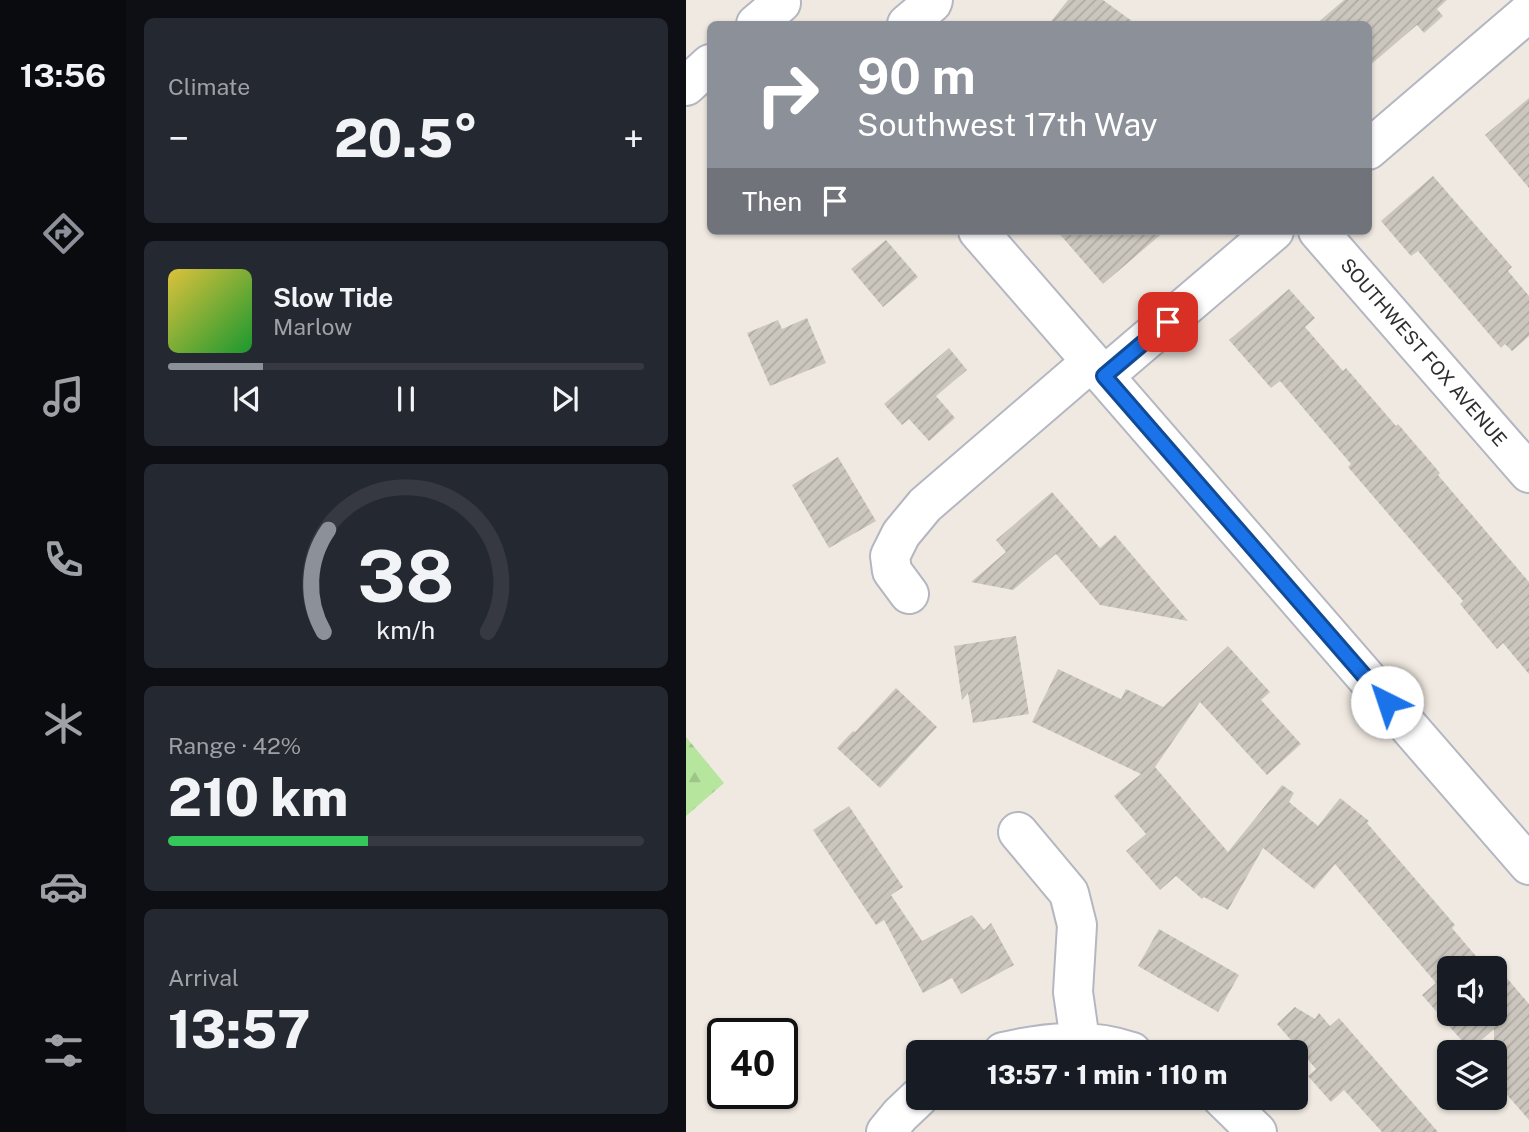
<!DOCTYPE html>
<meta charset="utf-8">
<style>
:root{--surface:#171b24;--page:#242831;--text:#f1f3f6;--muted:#9ea1a6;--line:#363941;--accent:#8c9099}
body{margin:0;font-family:"Public Sans",sans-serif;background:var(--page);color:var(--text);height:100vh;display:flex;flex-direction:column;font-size:26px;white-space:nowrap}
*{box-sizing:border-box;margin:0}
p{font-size:23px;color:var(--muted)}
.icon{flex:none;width:38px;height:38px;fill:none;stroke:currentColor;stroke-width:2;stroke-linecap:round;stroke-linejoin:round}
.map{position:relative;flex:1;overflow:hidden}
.panel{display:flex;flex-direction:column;gap:18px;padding:18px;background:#0d0f14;width:560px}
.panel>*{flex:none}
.hud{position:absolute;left:21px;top:21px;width:665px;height:214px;border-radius:10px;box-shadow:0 2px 5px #0004;background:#8c9099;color:#fff;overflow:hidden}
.fabs{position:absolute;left:751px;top:956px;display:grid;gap:14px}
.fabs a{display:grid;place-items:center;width:70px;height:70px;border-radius:10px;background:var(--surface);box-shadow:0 2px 5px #0004;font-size:35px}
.speed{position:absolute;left:21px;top:1018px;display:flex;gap:14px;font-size:35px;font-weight:700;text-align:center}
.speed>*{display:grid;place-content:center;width:91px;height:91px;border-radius:50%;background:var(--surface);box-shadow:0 2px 5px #0004;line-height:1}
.speed .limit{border:4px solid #111;border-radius:10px;background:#fff;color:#111}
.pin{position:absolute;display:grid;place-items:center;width:60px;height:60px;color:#fff;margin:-30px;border-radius:14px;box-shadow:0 4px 10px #0006}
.me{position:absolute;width:77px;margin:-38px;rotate:319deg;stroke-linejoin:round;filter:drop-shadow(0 0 5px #0008)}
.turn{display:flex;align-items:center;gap:24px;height:147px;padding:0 35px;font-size:32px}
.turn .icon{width:91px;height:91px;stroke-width:2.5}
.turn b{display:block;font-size:49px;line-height:60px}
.then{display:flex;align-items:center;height:66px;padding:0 35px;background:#0003;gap:14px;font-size:26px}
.big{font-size:52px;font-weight:800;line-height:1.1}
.panel .tile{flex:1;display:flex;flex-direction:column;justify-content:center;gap:10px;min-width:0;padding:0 24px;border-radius:10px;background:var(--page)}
.panel .dial{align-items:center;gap:0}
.dial svg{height:182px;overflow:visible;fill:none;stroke:var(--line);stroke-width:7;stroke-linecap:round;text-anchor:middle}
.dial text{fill:var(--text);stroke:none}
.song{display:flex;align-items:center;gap:21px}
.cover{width:84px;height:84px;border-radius:10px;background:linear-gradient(135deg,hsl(50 70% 55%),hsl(130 70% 35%))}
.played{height:7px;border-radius:4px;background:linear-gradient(90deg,var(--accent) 20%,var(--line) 20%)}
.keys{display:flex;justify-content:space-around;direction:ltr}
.heat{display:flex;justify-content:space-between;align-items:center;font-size:38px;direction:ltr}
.charge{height:10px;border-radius:5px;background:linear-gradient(90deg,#34c759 42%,var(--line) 0)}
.trip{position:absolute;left:220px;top:1040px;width:402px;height:70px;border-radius:10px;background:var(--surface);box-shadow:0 2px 5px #0004;font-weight:800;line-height:70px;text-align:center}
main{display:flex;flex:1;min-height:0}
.tabs{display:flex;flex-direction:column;width:126px;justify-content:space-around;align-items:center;background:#090b0e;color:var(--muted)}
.tabs .icon{width:49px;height:49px}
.tabs .on{color:var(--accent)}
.tabs b{font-size:32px;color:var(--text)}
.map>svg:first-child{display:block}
.forest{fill:url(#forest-firs)}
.building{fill:url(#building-hatch)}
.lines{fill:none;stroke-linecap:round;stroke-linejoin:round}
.minor-casing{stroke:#b4b7c1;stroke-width:42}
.minor{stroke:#fff;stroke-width:38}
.route-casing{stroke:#114b97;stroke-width:18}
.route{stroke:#1a73e8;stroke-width:12}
.labels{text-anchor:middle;stroke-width:7;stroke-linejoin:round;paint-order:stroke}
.street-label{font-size:19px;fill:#2e2e2e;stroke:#fff}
</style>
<main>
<nav class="tabs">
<b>13:56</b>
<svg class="icon on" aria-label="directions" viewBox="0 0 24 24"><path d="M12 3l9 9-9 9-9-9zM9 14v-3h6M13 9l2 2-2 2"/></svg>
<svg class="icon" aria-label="music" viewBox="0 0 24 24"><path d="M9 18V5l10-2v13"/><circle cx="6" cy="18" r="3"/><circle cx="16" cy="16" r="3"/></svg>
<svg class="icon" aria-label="phone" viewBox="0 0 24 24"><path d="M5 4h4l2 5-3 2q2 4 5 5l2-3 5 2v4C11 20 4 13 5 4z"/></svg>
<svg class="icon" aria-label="climate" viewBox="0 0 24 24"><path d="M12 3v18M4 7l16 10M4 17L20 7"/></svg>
<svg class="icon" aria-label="car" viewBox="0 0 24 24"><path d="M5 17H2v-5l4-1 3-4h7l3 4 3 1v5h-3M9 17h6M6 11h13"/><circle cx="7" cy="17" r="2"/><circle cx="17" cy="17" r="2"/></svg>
<svg class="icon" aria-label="filters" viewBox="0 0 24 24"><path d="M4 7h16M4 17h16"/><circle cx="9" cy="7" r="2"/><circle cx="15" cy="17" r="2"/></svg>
</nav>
<section class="panel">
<div class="tile"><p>Climate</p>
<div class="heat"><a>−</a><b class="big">20.5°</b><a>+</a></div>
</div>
<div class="tile">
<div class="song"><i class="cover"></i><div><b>Slow Tide</b><p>Marlow</p></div></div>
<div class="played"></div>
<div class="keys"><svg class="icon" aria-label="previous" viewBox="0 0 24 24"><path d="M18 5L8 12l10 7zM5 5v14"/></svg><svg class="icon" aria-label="pause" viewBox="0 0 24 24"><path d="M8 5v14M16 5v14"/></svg><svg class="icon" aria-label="next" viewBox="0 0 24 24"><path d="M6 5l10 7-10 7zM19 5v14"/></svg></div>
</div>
<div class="tile dial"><svg viewBox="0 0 100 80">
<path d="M14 69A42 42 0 1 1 86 69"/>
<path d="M14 69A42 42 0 0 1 16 24" stroke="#8c9099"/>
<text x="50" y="56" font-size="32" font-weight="700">38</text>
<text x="50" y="72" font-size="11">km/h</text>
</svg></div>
<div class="tile"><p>Range · 42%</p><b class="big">210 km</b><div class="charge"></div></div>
<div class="tile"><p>Arrival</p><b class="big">13:57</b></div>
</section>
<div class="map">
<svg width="843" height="1132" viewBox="0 0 843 1132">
<defs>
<pattern id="forest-firs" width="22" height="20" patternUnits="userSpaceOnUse" patternTransform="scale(1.75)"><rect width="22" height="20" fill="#b6e59e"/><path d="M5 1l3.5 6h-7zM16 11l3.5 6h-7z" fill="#9dc588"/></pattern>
<pattern id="building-hatch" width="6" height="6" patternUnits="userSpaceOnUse" patternTransform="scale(1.75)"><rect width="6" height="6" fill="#cbc7bf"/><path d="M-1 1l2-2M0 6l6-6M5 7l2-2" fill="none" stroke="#afaba4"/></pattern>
</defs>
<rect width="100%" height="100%" fill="#efe9e1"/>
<!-- forest -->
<path class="forest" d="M0,737L38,783L0,816Z"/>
<!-- building -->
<path class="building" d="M382,0H417L450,24H363Z
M658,0H761L751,9L757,16L738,33L731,25L682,67V24H630Z
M843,98V188L799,135Z
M747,176L826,267L822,271L843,296V336L826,351L819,344L815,348L732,251L725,256L695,221Z
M371,231H479L417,284Z
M200,240L232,277L197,307L165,269Z
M603,289L629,318L619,327L657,371L660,368L710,426L712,424L754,473L752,475L843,582V674L817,643L811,649L774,604L777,601L662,467L665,464L594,381L585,388L543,340Z
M121,318L140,363L84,386L61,333L92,320L96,329Z
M263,348L281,370L250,396L269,418L243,441L223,419L216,425L198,404Z
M152,457L190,521L143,548L106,485Z
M366,492L414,548L429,535L502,621L414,605L370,554L327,590L285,582L320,552L310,540Z
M330,636L343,714L287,723L282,693L276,700L268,646Z
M542,646L584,692L575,700L615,744L581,775L514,702L469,767L542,852L596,785L608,793L603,802L632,826L654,798L683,821L681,823L769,925L766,928L800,968H763V1013H808V974L814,970L843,1004V1120L808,1080V1029L784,1050L736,995L750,983L649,864L628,889L577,848L542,910L518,897L516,899L490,876L474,890L440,851L460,834L428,796L455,774L346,722L372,669L435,699L440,689L477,707Z
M210,688L251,727L194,788L151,748L167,731L169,732Z
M163,806L217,887L205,895L236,941L286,915L298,930L305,923L328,965L275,994L266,978L237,993L198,920L190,925L127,830Z
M473,929L553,975L532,1012L452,966Z
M609,1007L629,1019L633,1013L644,1026L653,1018L752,1132H696L658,1090L645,1102L622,1076L630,1069L591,1024Z"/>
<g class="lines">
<defs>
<path id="minor" d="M70,24L95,3
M221,24L246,3L247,0
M0,86L24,64
M682,150L843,12
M292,231L843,865
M632,231L843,473
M418,376L588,231
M223,594L206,571L204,556L215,534L239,505L405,362
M332,832L383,893L391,925L387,992L394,1041
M317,1052C361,1042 402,1037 446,1052
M535,1097L571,1132
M200,1132L214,1115L233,1097"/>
</defs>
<!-- minor casing -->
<use href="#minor" class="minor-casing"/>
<!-- minor -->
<use href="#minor" class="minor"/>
</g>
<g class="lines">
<defs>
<path id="route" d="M482,322L418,376L701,702"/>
</defs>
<!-- route casing -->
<use href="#route" class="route-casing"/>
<!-- route -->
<use href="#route" class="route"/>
</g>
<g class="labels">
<!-- street labels -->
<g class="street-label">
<text transform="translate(738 352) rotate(49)" y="7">SOUTHWEST FOX AVENUE</text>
</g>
</g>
</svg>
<div class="fabs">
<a><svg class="icon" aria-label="sound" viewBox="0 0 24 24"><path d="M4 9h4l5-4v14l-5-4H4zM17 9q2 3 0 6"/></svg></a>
<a><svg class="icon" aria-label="layers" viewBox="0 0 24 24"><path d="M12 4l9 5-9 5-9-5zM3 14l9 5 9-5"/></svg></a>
</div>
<div class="speed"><div class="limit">40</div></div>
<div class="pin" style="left:482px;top:322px;background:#d93025"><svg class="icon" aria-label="arrive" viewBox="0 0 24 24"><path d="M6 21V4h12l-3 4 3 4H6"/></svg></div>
<svg class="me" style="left:701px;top:702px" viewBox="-20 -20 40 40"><circle r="19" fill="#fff"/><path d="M0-13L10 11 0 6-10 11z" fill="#1a73e8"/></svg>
<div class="trip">13:57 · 1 min · 110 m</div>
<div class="hud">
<div class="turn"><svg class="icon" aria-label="right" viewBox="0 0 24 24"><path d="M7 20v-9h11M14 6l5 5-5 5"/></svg><div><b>90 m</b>Southwest 17th Way</div></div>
<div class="then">Then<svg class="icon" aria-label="arrive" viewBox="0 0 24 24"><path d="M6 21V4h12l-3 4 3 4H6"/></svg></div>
</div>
</div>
</main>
